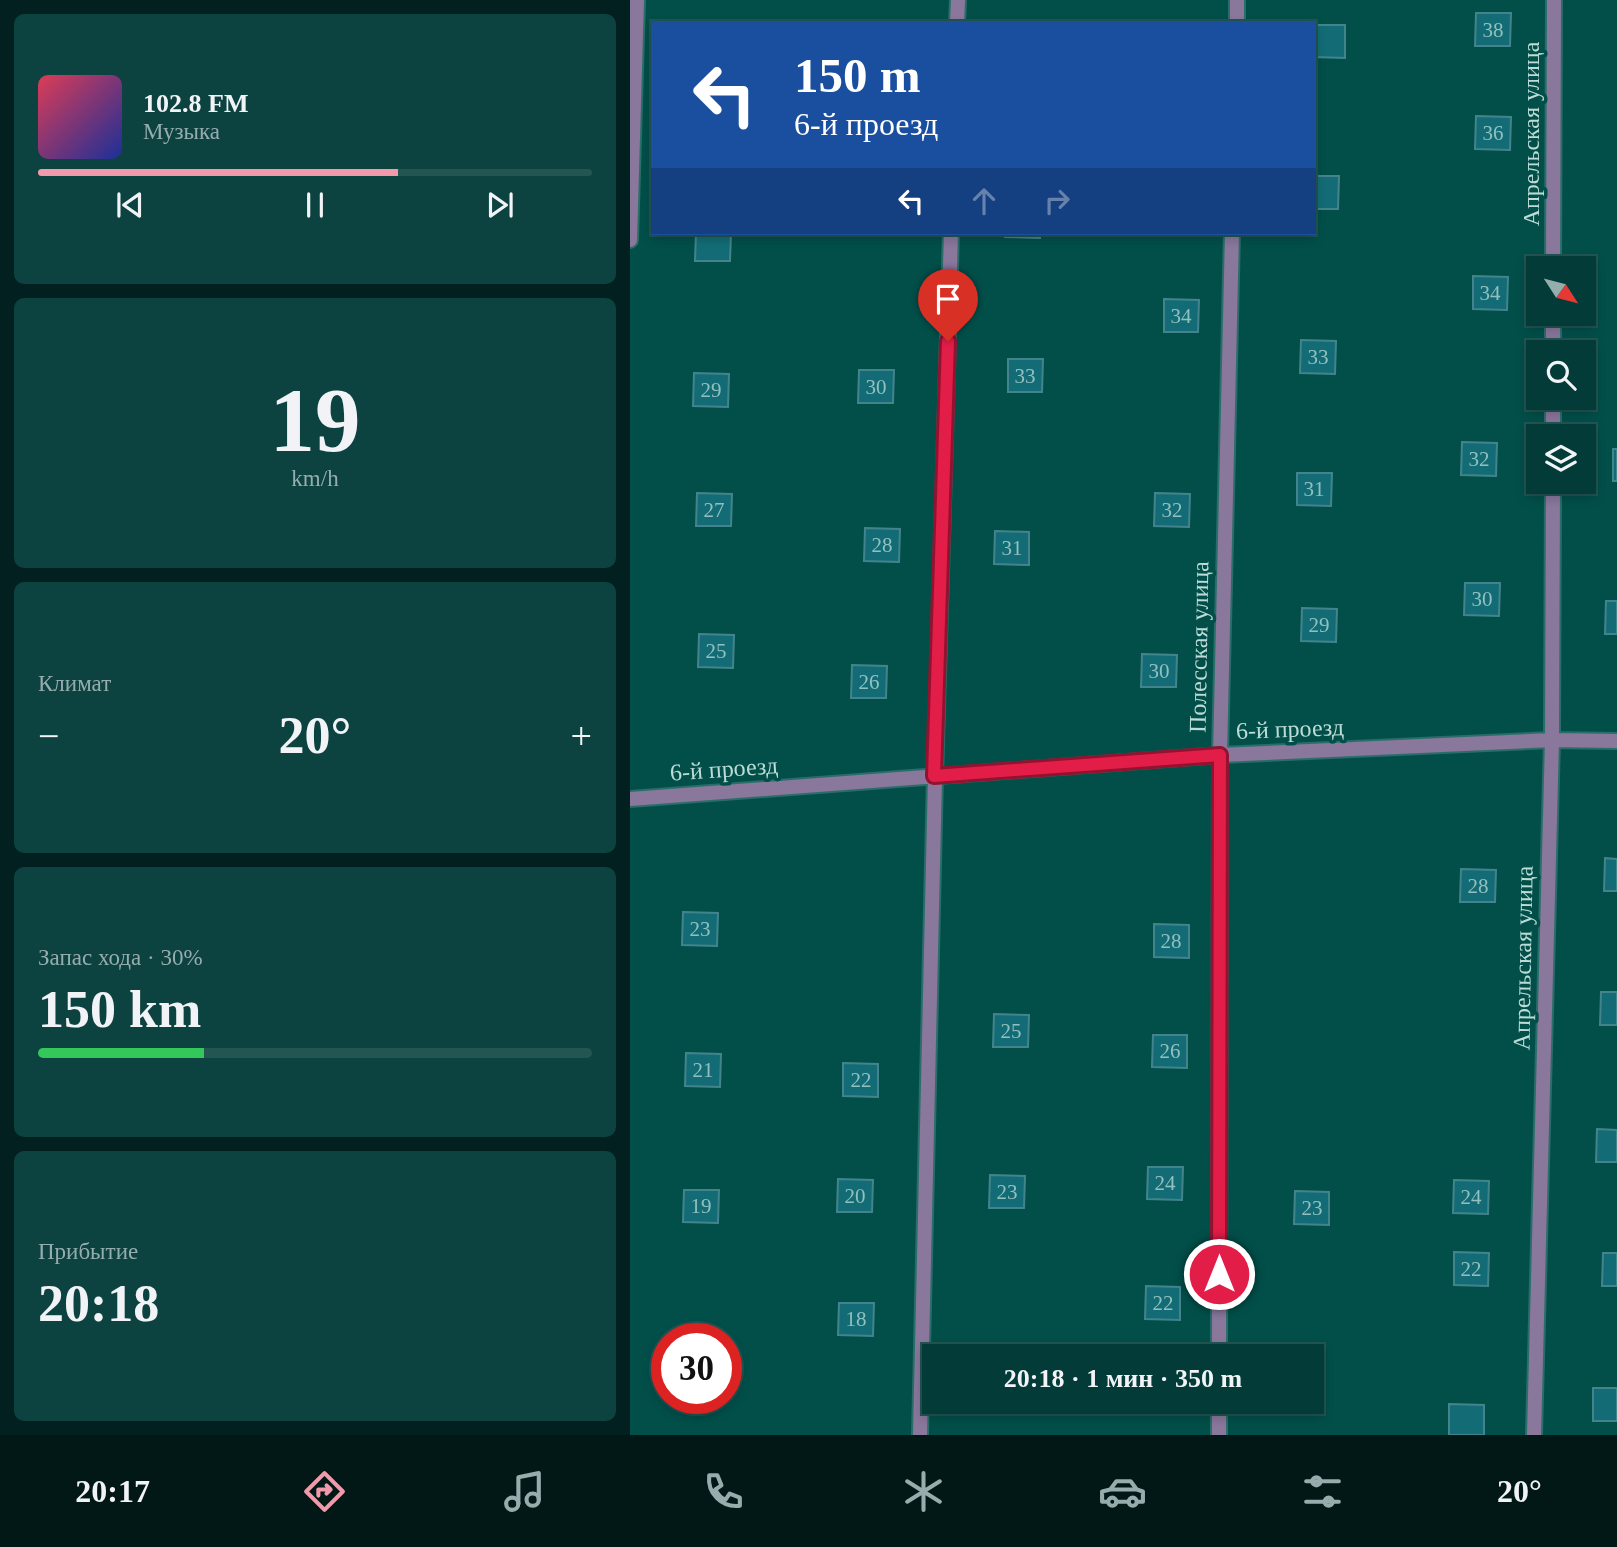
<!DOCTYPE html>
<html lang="ru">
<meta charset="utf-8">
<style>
:root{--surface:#023b38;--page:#0c4240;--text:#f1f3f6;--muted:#96adae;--line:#235553;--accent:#f29aac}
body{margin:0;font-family:Georgia,serif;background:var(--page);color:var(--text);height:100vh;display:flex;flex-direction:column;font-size:26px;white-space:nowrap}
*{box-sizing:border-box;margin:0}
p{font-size:23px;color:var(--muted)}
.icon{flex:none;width:38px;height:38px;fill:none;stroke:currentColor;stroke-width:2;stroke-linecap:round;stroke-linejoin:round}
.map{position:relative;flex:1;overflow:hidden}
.sheet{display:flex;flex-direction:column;gap:14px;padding:14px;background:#01201f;width:630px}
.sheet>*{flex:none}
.banner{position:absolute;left:21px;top:21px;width:665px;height:214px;border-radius:0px;box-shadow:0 4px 10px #0003,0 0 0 2px var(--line);background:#1a4fa0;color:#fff;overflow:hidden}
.needle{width:46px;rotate:126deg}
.fabs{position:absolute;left:896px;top:256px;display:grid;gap:14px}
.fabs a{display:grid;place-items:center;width:70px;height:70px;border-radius:0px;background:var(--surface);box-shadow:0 4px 10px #0003,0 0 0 2px var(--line);font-size:35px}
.speed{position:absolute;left:21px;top:1323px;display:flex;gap:14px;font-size:35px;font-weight:700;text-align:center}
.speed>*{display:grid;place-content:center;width:91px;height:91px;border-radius:50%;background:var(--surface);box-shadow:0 4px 10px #0003,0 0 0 2px var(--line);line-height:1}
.speed .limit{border:10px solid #d22;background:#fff;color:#111}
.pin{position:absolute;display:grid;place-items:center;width:60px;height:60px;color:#fff;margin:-72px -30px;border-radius:50% 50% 50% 0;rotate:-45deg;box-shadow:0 0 7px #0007}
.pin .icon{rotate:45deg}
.me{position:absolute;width:77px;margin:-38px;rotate:0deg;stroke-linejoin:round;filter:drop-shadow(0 0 5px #0008)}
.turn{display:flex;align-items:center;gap:24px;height:147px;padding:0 28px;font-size:32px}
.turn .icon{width:91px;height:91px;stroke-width:2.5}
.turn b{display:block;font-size:49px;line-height:60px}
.lanes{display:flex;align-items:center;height:66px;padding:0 28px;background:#0003;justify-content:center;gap:35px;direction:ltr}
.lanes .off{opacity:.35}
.big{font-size:52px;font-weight:800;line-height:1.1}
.sheet .card{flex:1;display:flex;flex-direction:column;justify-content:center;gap:10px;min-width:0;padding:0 24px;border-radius:10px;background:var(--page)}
.sheet .dial{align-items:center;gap:0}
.dial b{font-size:91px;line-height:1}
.song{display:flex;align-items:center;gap:21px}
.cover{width:84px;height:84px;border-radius:10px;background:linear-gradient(135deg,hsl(350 70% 55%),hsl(230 70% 35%))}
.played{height:7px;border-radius:4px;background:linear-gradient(90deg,var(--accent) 65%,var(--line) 65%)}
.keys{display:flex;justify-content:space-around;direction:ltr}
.heat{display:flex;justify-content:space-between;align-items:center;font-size:38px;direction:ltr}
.charge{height:10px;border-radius:5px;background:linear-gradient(90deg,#34c759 30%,var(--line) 0)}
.trip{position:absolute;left:292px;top:1344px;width:402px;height:70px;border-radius:0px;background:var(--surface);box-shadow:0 4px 10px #0003,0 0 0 2px var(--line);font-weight:800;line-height:70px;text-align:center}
.tab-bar{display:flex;height:112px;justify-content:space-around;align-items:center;background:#011816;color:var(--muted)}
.tab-bar .icon{width:49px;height:49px}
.tab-bar .selected{color:var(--accent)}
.tab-bar b{font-size:32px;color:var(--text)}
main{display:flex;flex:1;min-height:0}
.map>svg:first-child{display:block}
.building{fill:#136c75;stroke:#43848c;stroke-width:2}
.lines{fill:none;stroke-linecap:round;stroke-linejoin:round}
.minor-casing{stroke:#2b6e69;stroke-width:18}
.minor{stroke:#89779c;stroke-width:14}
.route-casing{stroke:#92132f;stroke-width:18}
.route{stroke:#e11d48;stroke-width:12}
.labels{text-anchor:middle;stroke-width:7;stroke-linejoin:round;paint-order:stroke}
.number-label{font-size:21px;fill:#92c0be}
.street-label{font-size:24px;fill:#bddcd7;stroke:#024f4a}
</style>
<main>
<section class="sheet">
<div class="card">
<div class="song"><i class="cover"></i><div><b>102.8 FM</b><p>Музыка</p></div></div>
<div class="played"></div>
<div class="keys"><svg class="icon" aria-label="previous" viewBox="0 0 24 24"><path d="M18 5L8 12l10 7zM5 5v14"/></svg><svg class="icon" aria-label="pause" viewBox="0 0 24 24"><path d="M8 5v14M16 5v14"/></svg><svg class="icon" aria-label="next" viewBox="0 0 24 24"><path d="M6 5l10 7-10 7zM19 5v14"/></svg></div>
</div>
<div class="card dial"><b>19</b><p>km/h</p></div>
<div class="card"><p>Климат</p>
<div class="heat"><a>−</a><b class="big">20°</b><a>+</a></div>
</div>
<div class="card"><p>Запас хода · 30%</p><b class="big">150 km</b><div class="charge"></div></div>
<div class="card"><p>Прибытие</p><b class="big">20:18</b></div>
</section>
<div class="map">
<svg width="987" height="1435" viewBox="0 0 987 1435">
<rect width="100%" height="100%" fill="#024f4a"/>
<!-- building -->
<path class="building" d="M846,13H881L880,46H845Z
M684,25H715V58L684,57Z
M846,116L881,117L880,150L845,149Z
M684,176H709L708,209H684Z
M66,233H101L100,261H65Z
M375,233H410V238L375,237Z
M843,276L878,277L877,310L843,309Z
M534,299L569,300L568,332H534Z
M671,340L706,341L705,374L670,373Z
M378,359H413L412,392H378Z
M229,370H264L263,403H228Z
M64,373L99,374L98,407L63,406Z
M832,442L867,443L866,476L831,475Z
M983,449H987V481H983Z
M667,473H702L701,506L667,505Z
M67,493L102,494L101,526H66Z
M525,493L560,494L559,527L524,526Z
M235,528L270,529L269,562L234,561Z
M365,531L399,532V565L364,564Z
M835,583H870L869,616L834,615Z
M976,601H987V634H975Z
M672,608L707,609L706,642L671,641Z
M69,634L104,635L103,668L68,667Z
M512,654L547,655L546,687H511Z
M222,665L257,666L256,698H221Z
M975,858L987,859V891H974Z
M831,869L866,870L865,902H830Z
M53,912L88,913L87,946L52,945Z
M524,924L559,925V958L524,957Z
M971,992H987V1025H970Z
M364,1014L399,1015L398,1047H363Z
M523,1035H557V1068L522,1067Z
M56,1053L91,1054L90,1087L55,1086Z
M213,1063L248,1064V1097L213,1096Z
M967,1129L987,1130V1162H966Z
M518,1167H553L552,1200L517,1199Z
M360,1175L395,1176L394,1208H359Z
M208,1179L243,1180L242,1212H207Z
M824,1180L859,1181L858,1214L823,1213Z
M54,1190H89L88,1223L53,1222Z
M665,1191L699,1192V1225L664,1224Z
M824,1252L859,1253L858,1286L824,1285Z
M973,1253H987V1286H972Z
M516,1286L550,1287V1320L515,1319Z
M209,1303H244L243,1336L208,1335Z
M49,1334L84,1335V1339H49Z
M660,1344L695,1345V1378L682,1377V1356H660Z
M963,1388H987V1421H963Z
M819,1404L854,1405V1435H819Z"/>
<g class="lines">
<defs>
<path id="minor" d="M327,23L328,0
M607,23V0
M0,240L7,0
M923,268L924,0
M923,352V313
M923,436V397
M0,799L590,755L922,740L987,741
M589,1356L590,755L602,233
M290,1435L305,776L321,233
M589,1435V1402
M904,1435L922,740L923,481"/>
</defs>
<!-- minor casing -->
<use href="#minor" class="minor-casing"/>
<!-- minor -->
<use href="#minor" class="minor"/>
</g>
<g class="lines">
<defs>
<path id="route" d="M318,341L304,776L590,755L589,1274"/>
</defs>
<!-- route casing -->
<use href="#route" class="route-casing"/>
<!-- route -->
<use href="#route" class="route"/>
</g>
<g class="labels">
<!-- number labels -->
<g class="number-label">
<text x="863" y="37">38</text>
<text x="863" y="140">36</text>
<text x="860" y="300">34</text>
<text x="551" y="323">34</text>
<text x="688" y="364">33</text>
<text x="395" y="383">33</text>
<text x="246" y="394">30</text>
<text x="81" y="397">29</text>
<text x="849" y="466">32</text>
<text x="684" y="496">31</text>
<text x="84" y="517">27</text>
<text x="542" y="517">32</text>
<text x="252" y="552">28</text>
<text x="382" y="555">31</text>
<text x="852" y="606">30</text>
<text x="689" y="632">29</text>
<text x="86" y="658">25</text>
<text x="529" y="678">30</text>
<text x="239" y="689">26</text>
<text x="848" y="893">28</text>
<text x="70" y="936">23</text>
<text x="541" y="948">28</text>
<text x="381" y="1038">25</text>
<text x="540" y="1058">26</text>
<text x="73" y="1077">21</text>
<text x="231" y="1087">22</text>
<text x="535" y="1190">24</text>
<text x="377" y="1199">23</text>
<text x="225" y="1203">20</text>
<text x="841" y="1204">24</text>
<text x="71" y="1213">19</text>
<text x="682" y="1215">23</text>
<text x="841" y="1276">22</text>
<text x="533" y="1310">22</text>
<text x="226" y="1326">18</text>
</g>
<!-- street labels -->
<g class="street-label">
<text transform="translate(901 134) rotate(-90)" y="8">Апрельская улица</text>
<text transform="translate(569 647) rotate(-89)" y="8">Полесская улица</text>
<text transform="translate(660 729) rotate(-2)" y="8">6-й проезд</text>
<text transform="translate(94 769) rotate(-4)" y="8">6-й проезд</text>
<text transform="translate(893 958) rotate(-89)" y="8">Апрельская улица</text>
</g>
</g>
</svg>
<div class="fabs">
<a><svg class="needle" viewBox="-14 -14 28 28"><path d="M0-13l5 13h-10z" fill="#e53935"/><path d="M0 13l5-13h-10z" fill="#96adae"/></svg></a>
<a><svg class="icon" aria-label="search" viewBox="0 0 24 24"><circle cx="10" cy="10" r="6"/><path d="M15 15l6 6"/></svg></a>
<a><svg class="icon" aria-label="layers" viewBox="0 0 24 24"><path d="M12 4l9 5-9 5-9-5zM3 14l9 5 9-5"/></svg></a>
</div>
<div class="speed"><div class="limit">30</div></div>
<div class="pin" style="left:318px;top:341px;background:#d93025"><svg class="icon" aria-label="arrive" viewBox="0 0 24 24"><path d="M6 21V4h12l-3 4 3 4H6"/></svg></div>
<svg class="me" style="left:589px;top:1274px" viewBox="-20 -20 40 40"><circle r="17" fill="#e11d48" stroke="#fff" stroke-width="3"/><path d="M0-11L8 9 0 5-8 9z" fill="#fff"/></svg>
<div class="trip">20:18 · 1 мин · 350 m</div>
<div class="banner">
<div class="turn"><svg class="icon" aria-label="left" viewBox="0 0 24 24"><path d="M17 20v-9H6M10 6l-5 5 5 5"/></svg><div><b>150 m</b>6-й проезд</div></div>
<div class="lanes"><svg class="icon" aria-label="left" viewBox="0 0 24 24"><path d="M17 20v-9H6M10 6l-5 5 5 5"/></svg><svg class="icon off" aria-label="ahead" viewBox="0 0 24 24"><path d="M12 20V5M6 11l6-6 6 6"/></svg><svg class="icon off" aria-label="right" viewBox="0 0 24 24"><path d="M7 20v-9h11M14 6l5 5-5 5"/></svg></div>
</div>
</div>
</main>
<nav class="tab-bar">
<b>20:17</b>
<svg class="icon selected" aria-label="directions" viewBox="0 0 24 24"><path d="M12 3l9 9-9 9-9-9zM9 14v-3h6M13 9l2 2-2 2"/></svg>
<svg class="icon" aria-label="music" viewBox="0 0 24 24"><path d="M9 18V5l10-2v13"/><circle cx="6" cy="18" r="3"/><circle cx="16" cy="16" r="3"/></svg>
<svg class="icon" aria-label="phone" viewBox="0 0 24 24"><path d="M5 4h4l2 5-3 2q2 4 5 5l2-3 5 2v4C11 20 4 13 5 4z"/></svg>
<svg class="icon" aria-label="climate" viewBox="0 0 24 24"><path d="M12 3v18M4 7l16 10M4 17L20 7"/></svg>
<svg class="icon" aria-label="car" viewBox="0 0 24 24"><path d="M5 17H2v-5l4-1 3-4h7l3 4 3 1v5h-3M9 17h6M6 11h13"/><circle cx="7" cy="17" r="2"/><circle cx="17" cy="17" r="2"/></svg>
<svg class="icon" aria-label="filters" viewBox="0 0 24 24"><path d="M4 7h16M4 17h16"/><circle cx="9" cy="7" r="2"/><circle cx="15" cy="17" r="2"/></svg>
<b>20°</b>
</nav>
